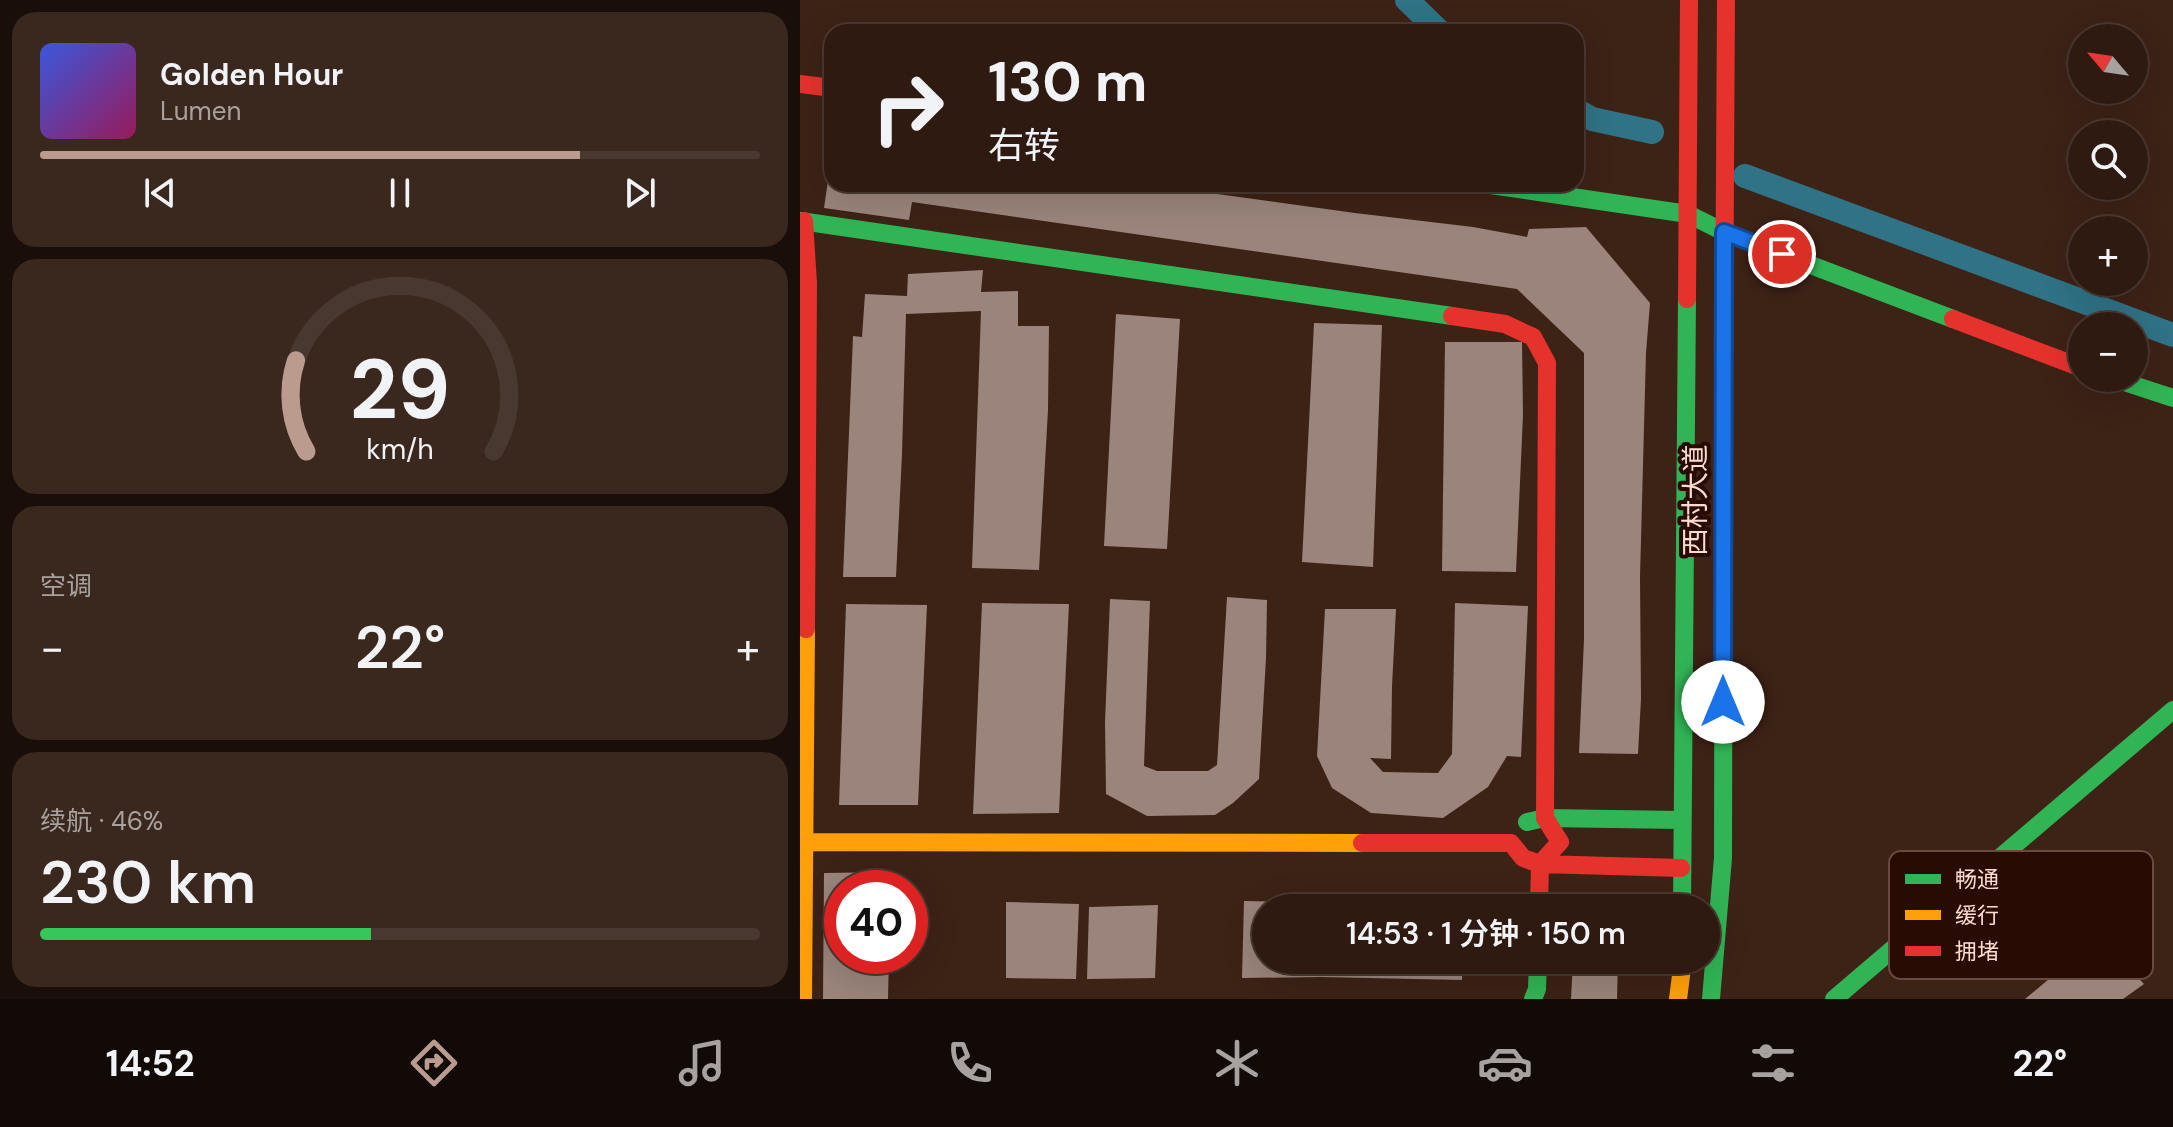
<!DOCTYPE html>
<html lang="zh">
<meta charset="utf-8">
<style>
:root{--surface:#2e1a10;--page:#3a271e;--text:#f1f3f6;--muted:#a7a19f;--line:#493830;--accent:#ba9b8e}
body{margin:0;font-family:"DM Sans","Noto Sans SC",sans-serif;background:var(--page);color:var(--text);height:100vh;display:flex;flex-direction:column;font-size:30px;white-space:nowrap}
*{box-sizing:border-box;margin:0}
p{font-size:26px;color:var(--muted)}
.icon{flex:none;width:44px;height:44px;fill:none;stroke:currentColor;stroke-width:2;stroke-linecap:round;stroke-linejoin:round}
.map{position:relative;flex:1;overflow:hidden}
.panel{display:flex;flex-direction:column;gap:12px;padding:12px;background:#190e09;width:800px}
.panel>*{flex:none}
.top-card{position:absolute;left:24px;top:24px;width:760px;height:168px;border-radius:24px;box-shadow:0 8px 32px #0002,0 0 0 2px var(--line);background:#2e1a10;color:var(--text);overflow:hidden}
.needle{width:52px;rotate:299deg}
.fabs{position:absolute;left:1268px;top:24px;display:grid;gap:16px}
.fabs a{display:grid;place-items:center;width:80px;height:80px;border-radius:50%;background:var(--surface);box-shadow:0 8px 32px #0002,0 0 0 2px var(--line);font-size:40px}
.speed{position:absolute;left:24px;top:870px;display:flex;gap:16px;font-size:40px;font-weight:700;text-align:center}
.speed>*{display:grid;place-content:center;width:104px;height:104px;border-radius:50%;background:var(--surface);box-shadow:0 8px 32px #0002,0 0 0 2px var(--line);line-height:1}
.speed .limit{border:12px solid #d22;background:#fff;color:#111}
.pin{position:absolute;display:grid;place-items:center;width:68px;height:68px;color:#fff;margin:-34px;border:4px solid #fff;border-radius:50%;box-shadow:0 2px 8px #0007}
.me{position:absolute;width:88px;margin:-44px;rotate:0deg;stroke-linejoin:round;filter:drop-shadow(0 0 6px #0008)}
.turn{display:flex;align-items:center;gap:28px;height:168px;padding:0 32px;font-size:36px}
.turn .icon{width:104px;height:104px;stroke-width:2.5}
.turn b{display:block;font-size:56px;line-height:68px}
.big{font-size:60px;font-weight:600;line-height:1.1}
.panel .widget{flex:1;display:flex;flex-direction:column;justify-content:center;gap:12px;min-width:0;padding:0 28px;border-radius:24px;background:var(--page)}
.panel .dial{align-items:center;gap:0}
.dial svg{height:208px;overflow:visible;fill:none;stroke:var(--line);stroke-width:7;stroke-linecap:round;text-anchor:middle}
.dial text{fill:var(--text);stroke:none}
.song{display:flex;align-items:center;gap:24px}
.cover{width:96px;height:96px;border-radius:12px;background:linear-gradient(135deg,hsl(230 70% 55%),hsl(330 70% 35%))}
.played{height:8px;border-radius:4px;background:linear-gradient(90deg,var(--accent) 75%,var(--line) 75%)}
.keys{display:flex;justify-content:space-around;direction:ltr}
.heat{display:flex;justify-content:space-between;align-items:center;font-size:44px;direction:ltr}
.charge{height:12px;border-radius:6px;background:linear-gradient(90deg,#34c759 46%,var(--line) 0)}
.trip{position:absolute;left:452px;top:894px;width:468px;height:80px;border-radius:40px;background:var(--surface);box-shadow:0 8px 32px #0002,0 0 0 2px var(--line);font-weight:600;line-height:80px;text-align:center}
.dock{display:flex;height:128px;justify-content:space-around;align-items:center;background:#120a06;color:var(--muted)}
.dock .icon{width:56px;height:56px}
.dock .selected{color:var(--accent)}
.dock b{font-size:36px;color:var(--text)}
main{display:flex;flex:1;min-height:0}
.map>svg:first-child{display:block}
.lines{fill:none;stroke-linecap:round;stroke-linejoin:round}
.canal{stroke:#307286;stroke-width:24}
.building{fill:#9a847b}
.fast{stroke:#30b455;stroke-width:18}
.slow{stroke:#ff9f0a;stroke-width:18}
.jam{stroke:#e5322d;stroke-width:18}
.route-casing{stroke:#114b97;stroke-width:20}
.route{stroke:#1a73e8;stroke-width:14}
.labels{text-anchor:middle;stroke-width:8;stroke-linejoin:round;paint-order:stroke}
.street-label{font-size:28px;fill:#fddccf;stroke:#280c03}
.key{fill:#280c03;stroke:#684a40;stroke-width:2}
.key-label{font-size:22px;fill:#fddccf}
</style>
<main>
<section class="panel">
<div class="widget">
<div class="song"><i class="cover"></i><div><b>Golden Hour</b><p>Lumen</p></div></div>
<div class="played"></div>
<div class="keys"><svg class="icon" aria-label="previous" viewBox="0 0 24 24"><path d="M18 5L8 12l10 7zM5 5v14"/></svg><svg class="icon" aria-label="pause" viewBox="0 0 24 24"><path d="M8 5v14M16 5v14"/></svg><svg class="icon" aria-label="next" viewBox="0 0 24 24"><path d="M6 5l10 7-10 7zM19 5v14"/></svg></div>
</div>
<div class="widget dial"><svg viewBox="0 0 100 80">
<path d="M14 69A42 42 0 1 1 86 69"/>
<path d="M14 69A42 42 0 0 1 10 34" stroke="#ba9b8e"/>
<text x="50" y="56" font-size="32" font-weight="700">29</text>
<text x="50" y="72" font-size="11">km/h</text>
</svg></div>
<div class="widget"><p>空调</p>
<div class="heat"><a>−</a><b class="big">22°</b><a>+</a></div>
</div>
<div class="widget"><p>续航 · 46%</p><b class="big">230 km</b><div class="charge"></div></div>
</section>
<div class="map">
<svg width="1373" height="999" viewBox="0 0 1373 999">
<rect width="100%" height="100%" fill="#3d2216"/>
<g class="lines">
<!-- canal -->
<path class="canal" d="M607,0L640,32
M776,110L792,119L852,132
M945,176L1373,335"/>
</g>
<!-- building -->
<path class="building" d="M30,167H32V184H344L555,213L673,227L727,237L729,229L786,227L850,303L846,353L840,577L841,699L838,754L779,753L784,639V353L717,289L112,202L109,220L24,208Z
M183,270L181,292L218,291V326H249L248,410L239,570L172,568L181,311L106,314L102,454L96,577H43L53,336L62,337L65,294L107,296L108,274Z
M316,314L380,319L367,549L304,546Z
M514,323L582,325L573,567L502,562Z
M645,342H722L723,415L716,572L642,571Z
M427,597L467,600L466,658L459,779L433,803L415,815L347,816L306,794L305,722L310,599L350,601L344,766L357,771H408L417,765Z
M182,603L269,604L259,813L173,814Z
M655,603L728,606L721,757L707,756L688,787L643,818L571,813L532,788L517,756L525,609H596L592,686L591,759L570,758L583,772L638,773L652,754Z
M46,604L127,605L118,805H39Z
M90,872V888H42V956H89L88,999H23L24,873Z
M444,901L665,904V908H466V960H663L662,980L521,977L442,978Z
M206,902L279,904L276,979L206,978Z
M775,902H820V908H774Z
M358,905L355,978L287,979L289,907Z
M1299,937L1344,984L1323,999H1225Z
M773,960H818L817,999H771Z"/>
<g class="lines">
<!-- fast -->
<path class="fast" d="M684,184L888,214L924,232L1153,319
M0,221L652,316
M1312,378L1373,398
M727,822L745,818L881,820
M882,908L887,299
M733,999L737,989L738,960
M911,999L923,858L924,345
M1034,999L1373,710"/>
<!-- slow -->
<path class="slow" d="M4,842L562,843
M3,999L6,629
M878,999L883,960"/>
<!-- jam -->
<path class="jam" d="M0,84L32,88
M4,221L8,283L6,629
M887,299L889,0
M652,316L705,324L733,337L747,363L745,818L760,842L740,864L739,908
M1153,319L1282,368
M924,345L926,0
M562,843H711L723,858L740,864L881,868"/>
</g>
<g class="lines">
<defs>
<path id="route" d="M923,702L924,232L982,254"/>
</defs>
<!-- route casing -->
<use href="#route" class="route-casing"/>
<!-- route -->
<use href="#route" class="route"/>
</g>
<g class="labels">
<!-- street labels -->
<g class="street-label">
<text transform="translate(895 500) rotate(-90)" y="10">西村大道</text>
</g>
</g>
<!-- legend -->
<rect x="1089" y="851" width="264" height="128" rx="12" class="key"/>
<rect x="1105" y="874" width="36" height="10" fill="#30b455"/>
<rect x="1105" y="910" width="36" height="10" fill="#ff9f0a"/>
<rect x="1105" y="946" width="36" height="10" fill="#e5322d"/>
<g class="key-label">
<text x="1155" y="887">畅通</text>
<text x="1155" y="923">缓行</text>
<text x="1155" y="959">拥堵</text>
</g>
</svg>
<div class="fabs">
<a><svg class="needle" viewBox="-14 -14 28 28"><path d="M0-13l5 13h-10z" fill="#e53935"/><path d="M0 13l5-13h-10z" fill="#a7a19f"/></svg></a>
<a><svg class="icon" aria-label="search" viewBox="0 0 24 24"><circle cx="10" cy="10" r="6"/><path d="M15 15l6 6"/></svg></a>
<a>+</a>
<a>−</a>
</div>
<div class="speed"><div class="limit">40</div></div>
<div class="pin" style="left:982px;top:254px;background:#d93025"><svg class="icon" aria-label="arrive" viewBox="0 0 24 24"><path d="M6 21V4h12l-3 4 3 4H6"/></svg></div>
<svg class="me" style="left:923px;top:702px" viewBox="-20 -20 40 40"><circle r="19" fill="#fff"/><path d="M0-13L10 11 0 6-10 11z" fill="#1a73e8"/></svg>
<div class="trip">14:53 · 1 分钟 · 150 m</div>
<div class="top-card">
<div class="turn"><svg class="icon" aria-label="right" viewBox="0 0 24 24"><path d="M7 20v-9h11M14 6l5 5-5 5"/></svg><div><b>130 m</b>右转</div></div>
</div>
</div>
</main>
<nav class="dock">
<b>14:52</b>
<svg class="icon selected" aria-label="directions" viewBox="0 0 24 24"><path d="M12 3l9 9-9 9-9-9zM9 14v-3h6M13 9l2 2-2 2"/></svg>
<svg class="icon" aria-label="music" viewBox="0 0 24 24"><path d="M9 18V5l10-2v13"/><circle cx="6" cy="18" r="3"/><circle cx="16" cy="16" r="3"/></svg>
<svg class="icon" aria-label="phone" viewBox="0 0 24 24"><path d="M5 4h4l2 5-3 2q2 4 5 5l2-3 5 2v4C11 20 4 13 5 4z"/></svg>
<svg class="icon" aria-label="climate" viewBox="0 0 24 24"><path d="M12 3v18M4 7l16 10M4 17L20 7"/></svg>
<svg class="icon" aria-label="car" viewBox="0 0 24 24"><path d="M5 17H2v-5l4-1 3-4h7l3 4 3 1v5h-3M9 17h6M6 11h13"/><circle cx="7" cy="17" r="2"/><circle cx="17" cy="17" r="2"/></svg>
<svg class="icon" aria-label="filters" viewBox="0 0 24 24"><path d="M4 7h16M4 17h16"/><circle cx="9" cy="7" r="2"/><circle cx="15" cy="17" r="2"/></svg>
<b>22°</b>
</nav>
